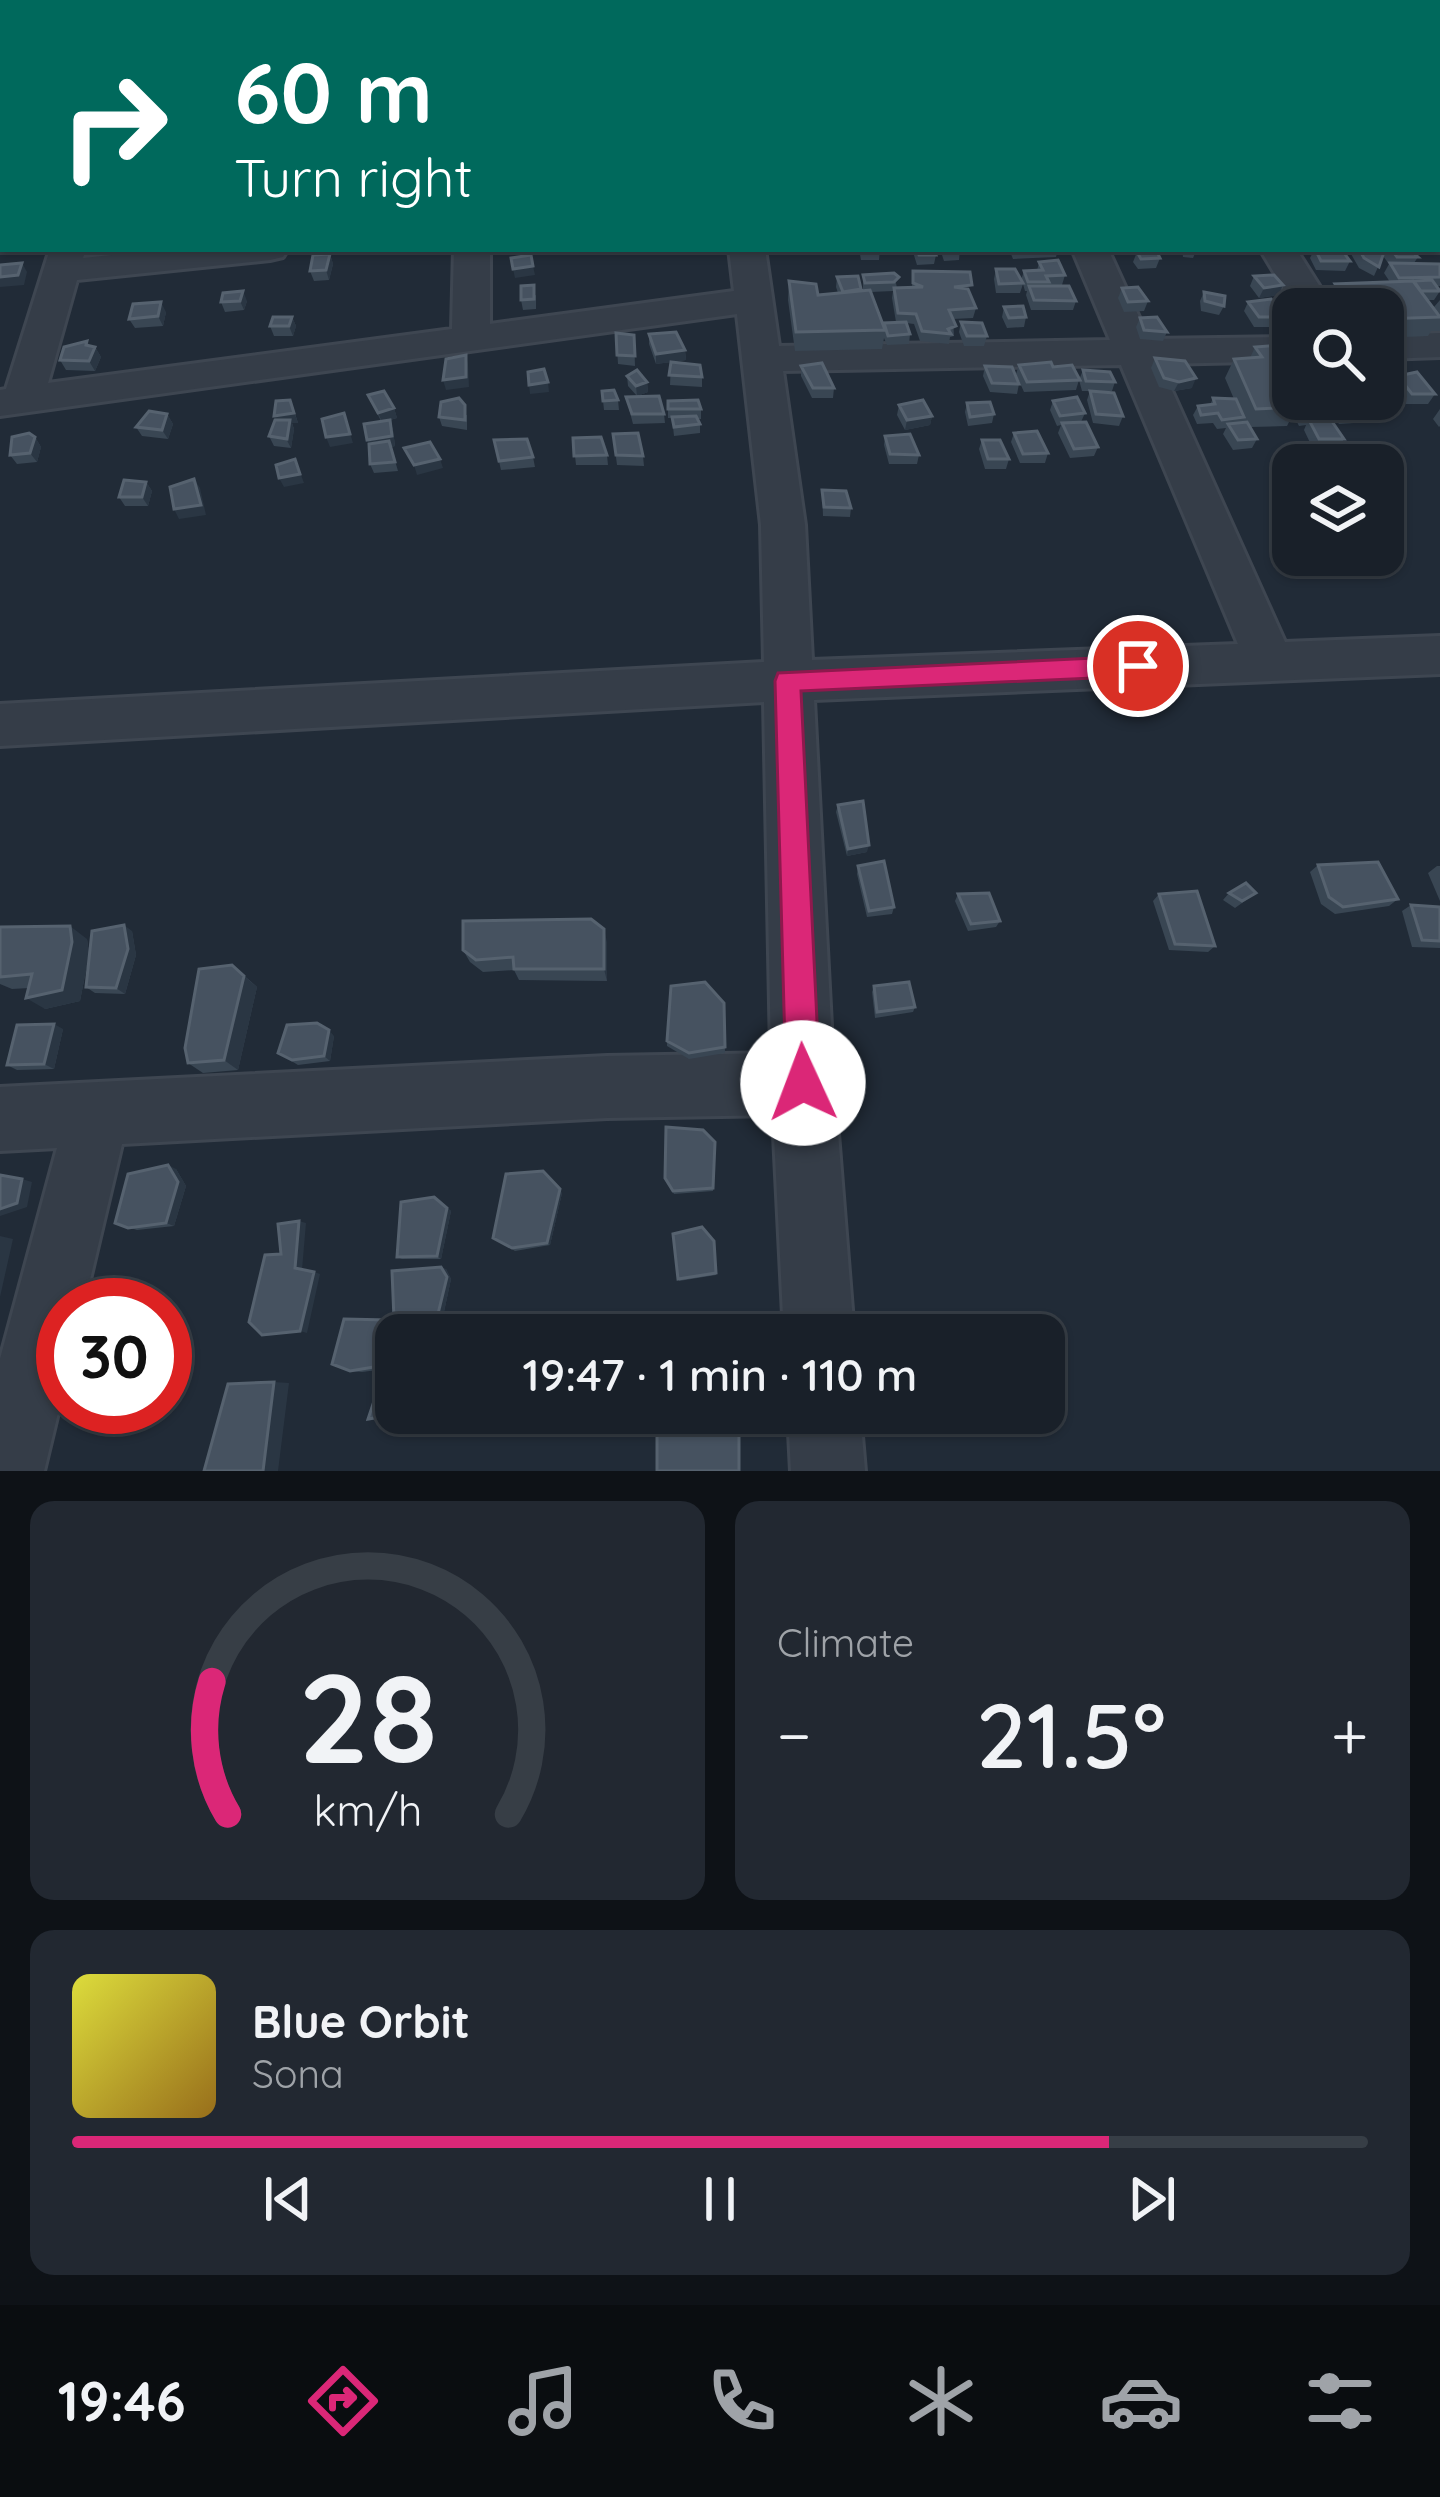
<!DOCTYPE html>
<meta charset="utf-8">
<style>
:root{--surface:#192029;--page:#222831;--text:#f1f3f6;--muted:#9fa3a8;--line:#373e46;--accent:#db2777}
body{margin:0;font-family:Quicksand,sans-serif;background:var(--page);color:var(--text);height:100vh;display:flex;flex-direction:column;font-size:45px;white-space:nowrap}
*{box-sizing:border-box;margin:0}
p{font-size:39px;color:var(--muted)}
.icon{flex:none;width:66px;height:66px;fill:none;stroke:currentColor;stroke-width:2;stroke-linecap:round;stroke-linejoin:round}
.map{position:relative;height:1471px;overflow:hidden}
.panel{display:flex;flex-direction:column;gap:30px;padding:30px;background:#0e1217;flex:1}
.panel>*{flex:none}
.hud{position:absolute;left:0px;top:0px;width:1440px;height:252px;box-shadow:0 3px 9px #0004,0 0 0 3px var(--line);background:#00695c;color:#fff;overflow:hidden}
.buttons{position:absolute;left:1272px;top:288px;display:grid;gap:24px}
.buttons a{display:grid;place-items:center;width:132px;height:132px;border-radius:24px;background:var(--surface);box-shadow:0 3px 9px #0004,0 0 0 3px var(--line);font-size:60px}
.speed{position:absolute;left:36px;top:1278px;display:flex;gap:24px;font-size:60px;font-weight:700;text-align:center}
.speed>*{display:grid;place-content:center;width:156px;height:156px;border-radius:50%;background:var(--surface);box-shadow:0 3px 9px #0004,0 0 0 3px var(--line);line-height:1}
.speed .limit{border:18px solid #d22;background:#fff;color:#111}
.pin{position:absolute;display:grid;place-items:center;width:102px;height:102px;color:#fff;margin:-51px;border:6px solid #fff;border-radius:50%;box-shadow:0 3px 12px #0007}
.me{position:absolute;width:132px;margin:-66px;rotate:358deg;stroke-linejoin:round;filter:drop-shadow(0 0 9px #0008)}
.turn{display:flex;align-items:center;gap:42px;height:252px;padding:0 36px;font-size:54px}
.turn .icon{width:156px;height:156px;stroke-width:2.5}
.turn b{display:block;font-size:84px;line-height:102px}
.big{font-size:90px;font-weight:600;line-height:1.1}
.panel .widget{flex:1;display:flex;flex-direction:column;justify-content:center;gap:18px;min-width:0;padding:0 42px;border-radius:24px;background:var(--page)}
.panel .dial{align-items:center;gap:0}
.dial svg{height:312px;overflow:visible;fill:none;stroke:var(--line);stroke-width:7;stroke-linecap:round;text-anchor:middle}
.dial text{fill:var(--text);stroke:none}
.song{display:flex;align-items:center;gap:36px}
.cover{width:144px;height:144px;border-radius:18px;background:linear-gradient(135deg,hsl(60 70% 55%),hsl(40 70% 35%))}
.played{height:12px;border-radius:6px;background:linear-gradient(90deg,var(--accent) 80%,var(--line) 80%)}
.keys{display:flex;justify-content:space-around;direction:ltr}
.heat{display:flex;justify-content:space-between;align-items:center;font-size:66px;direction:ltr}
.panel .tiles{flex:1;display:grid;gap:30px;grid-template-columns:1fr 1fr}
.widget:last-child{grid-column:span 2}
.trip{position:absolute;left:375px;top:1314px;width:690px;height:120px;border-radius:24px;background:var(--surface);box-shadow:0 3px 9px #0004,0 0 0 3px var(--line);font-weight:600;line-height:120px;text-align:center}
.menu{display:flex;height:192px;justify-content:space-around;align-items:center;background:#0a0d10;color:var(--muted)}
.menu .icon{width:84px;height:84px}
.menu .on{color:var(--accent)}
.menu b{font-size:54px;color:var(--text)}
.map>svg:first-child{display:block}
.lines{fill:none;stroke-linecap:round;stroke-linejoin:round}
.minor-casing{stroke:#3e4651;stroke-width:6}
.minor{fill:#353d48;fill-rule:evenodd}
.wall{fill:#394653;fill-rule:evenodd}
.shaded-wall{fill:#2a3643}
.building{fill:#465260;stroke:#56626f;stroke-width:3}
.route{fill:#db2777;stroke:#8e194d;stroke-width:3}
</style>
<div class="map">
<svg width="1440" height="1471" viewBox="0 0 1440 1471">
<rect width="100%" height="100%" fill="#212b37"/>
<g class="lines">
<defs>
<path id="minor" d="M305,0H333L304,3Z
M411,0H472L409,3Z
M699,0H727L728,3H700Z
M961,0H989L991,3H963Z
M1123,0H1151L1152,3H1124Z
M1294,0H1322L1324,3H1296Z
M1437,7H1440V23H1437Z
M0,31H3V49H0Z
M1437,86H1440V104H1437Z
M1437,178L1440,179V202L1437,201Z
M50,249H86L83,258L168,249H288L283,257L270,260L77,280L48,383L452,329L454,249H490V324L734,291L729,249H765L779,346L1110,340L1072,249H1108L1149,339L1293,337V361L1160,364L1285,642L1440,636V674L814,700L834,1083L854,1335H784L773,1115L607,1118L122,1144L84,1305H63V1392L44,1471H0V1359L57,1148L0,1151V1087L607,1056L771,1053L764,702L0,746V704L764,662L761,525L737,314L0,416V390L6,389ZM1121,365L1238,644L812,660L805,525L783,371Z
M1260,249H1296L1334,309H1296Z
M1440,333V357L1383,359V335Z
M788,1413H860L865,1471H791Z"/>
</defs>
<!-- minor casing -->
<use href="#minor" class="minor-casing"/>
<!-- minor -->
<use href="#minor" class="minor"/>
</g>
<!-- wall -->
<path class="wall" d="M52,0H98L97,3H52Z
M751,0H819V3H750Z
M1227,0H1261L1260,3H1229Z
M380,249H395L394,255H382Z
M859,249H880L879,260H861Z
M912,249H934L936,255L934,264L917,265Z
M940,249H960L959,260L944,261Z
M1009,249H1058L1056,257L1013,259Z
M1182,249H1197L1193,258L1183,257Z
M1305,249H1379L1382,253L1385,249H1409L1418,257L1414,263L1440,264V286H1437L1440,291L1434,300H1428L1434,307L1440,300V331H1431L1428,336L1383,338V309H1328L1325,303L1335,284L1390,282L1384,273L1389,264L1383,256L1374,276L1359,268L1351,254H1345L1350,261L1345,271L1316,270L1310,258L1312,254H1308Z
M1137,252L1160,258L1156,268L1138,269L1133,262Z
M330,254L333,264L329,280L314,281L310,271Z
M1039,262L1065,275L1062,285L1048,286L1076,301L1073,310H1031L1026,295L1027,291H1025L1023,284L1020,293H996L994,279L996,269L1021,280L1024,271H1037Z
M913,271L970,294L976,308L973,318L953,319L954,336L950,337L949,344L920,341L914,324L906,323L910,334L909,344L887,345L884,338L882,349L795,351L788,300L789,281L818,295L838,293L836,287L837,277L860,291H863V275L894,273L897,288L912,287ZM893,291L892,298L896,322L883,325L871,292Z
M1254,276L1283,285L1278,295L1259,298L1250,286Z
M1122,288L1148,301L1144,311L1124,312L1118,298Z
M1204,292L1224,306L1219,315L1201,311L1200,301Z
M536,295V309L523,310L521,300Z
M247,301L244,310L225,312L221,302Z
M1248,302L1284,317L1279,327H1254L1244,311Z
M1004,307L1026,317L1024,327L1007,328L1002,317Z
M166,312L163,326L135,328L129,319Z
M292,317L296,326L293,336H274L270,326Z
M1140,318L1167,332L1163,341L1140,339L1136,327Z
M961,322L987,336L984,346H964L959,332Z
M616,333L634,335L635,366L618,364Z
M649,334L685,350L686,360L672,362L702,377V387L670,385L671,362L656,364L649,344Z
M95,347L101,357L95,371L66,370L60,360Z
M1255,347L1293,399H1320L1330,414L1326,420L1344,439L1338,449H1313L1304,430L1306,425L1299,426L1293,414L1287,426L1250,427L1257,439L1252,448L1233,450L1223,434L1226,428L1217,429L1213,423L1197,424L1193,415L1198,406L1210,405L1213,398L1234,399L1225,378L1234,359L1250,358Z
M1155,358L1192,388L1174,391L1159,387L1151,368Z
M1019,365L1053,367L1079,380L1083,370L1115,382L1112,391H1092L1123,416L1119,426L1093,423L1087,400L1090,391H1082L1079,380L1076,390L1024,392L1016,374Z
M801,366L834,388L833,398H812L801,376Z
M985,366L1019,384L1017,394L990,392L983,376Z
M1383,373L1393,388L1386,398H1383Z
M627,376L647,382L648,392L637,396L628,386Z
M1398,376L1435,394L1428,404H1406L1392,386Z
M602,391L618,400L619,410H604Z
M368,395L394,408L397,418L387,421L390,420L393,430L395,446L391,447L398,471L374,473L370,464L381,421Z
M626,397L664,414L665,423L633,424Z
M668,401L701,409V419H698L700,424V433L674,436L672,418H668Z
M1053,401L1085,413L1081,422L1098,447L1094,456L1070,458L1058,433L1061,425L1057,426L1050,410Z
M967,403L994,414L992,423L968,426L965,412Z
M1337,404L1361,413L1354,423L1339,424L1331,413Z
M899,405L932,416L930,425L905,430L897,415Z
M1440,409V426L1439,427L1433,419Z
M294,410L298,423H292L294,429L291,448L274,446L269,436L276,420L274,416Z
M167,414L173,424L168,439L142,436L136,427Z
M467,415V430L442,426L439,417Z
M1014,433L1048,453L1045,463H1020L1011,442Z
M613,434L643,456L644,466L617,465Z
M885,436L919,455L917,464H889L884,445Z
M35,437L41,447L37,462L17,464L10,455Z
M573,438L607,455L608,465H576Z
M494,440L533,457L535,467L501,470Z
M982,440L1009,459L1006,469H985L979,449Z
M146,482L152,491L148,506H125L119,497Z
M822,490L851,508L850,517L823,516Z
M838,805L867,852L847,856L836,812Z
M1318,865L1398,899L1389,906L1335,914L1321,904L1310,872Z
M858,866L894,907L892,914L867,917L857,874Z
M1437,866H1440V901L1428,873Z
M1229,893H1256L1235,908L1223,900Z
M958,894L1000,921L996,927L968,931L955,901Z
M1159,894L1215,946L1208,952L1169,950L1153,901Z
M1411,905L1440,907V948L1412,947L1402,911Z
M0,927L87,939L89,954L132,931L136,955L125,994L95,993L86,987L89,955L80,1001L45,1009L29,988L12,989L0,984Z
M607,942V981L519,980L514,970L483,972L470,962L463,950Z
M232,965L257,987L238,1070L203,1073L188,1063Z
M874,986L915,1007L913,1012L875,1018L872,992Z
M724,1003L725,1053L689,1059L667,1046V1041Z
M63,1029L54,1069L17,1070L7,1065Z
M334,1036L330,1061L298,1065L278,1053Z
M715,1142L713,1191L674,1194L665,1178Z
M176,1169L186,1186L174,1226L137,1230L115,1223Z
M562,1193L550,1245L515,1251L493,1238Z
M434,1197L451,1211L441,1259H402L397,1257Z
M673,1234L714,1241L716,1275L679,1281Z
M446,1269L451,1279L439,1335H396V1413H415L368,1419L385,1369L362,1372L350,1371Z"/>
<!-- shaded-wall -->
<path class="shaded-wall" d="M3,153V175L0,181V159Z
M330,254L333,264L329,280L326,270Z
M22,263L27,272L24,285L0,287V277Z
M533,266L535,275L515,278L513,269Z
M1283,285L1278,295L1259,298L1264,288Z
M243,291L247,301L244,310L240,301Z
M161,302L166,312L163,326L158,316Z
M292,317L296,326L293,336L289,326Z
M87,341L93,351L95,347L101,357L95,371L89,361L86,345Z
M685,350L686,360L656,364V354Z
M466,355L468,364L469,387L446,390L443,380Z
M1196,378L1192,388L1174,391L1179,382Z
M548,382L549,392L530,394L529,385Z
M647,382L648,392L637,396L636,386Z
M290,400L298,423H292L294,429L291,448L274,416Z
M394,408L397,418L382,422L378,413Z
M344,413L353,443L330,447L326,437Z
M167,414L173,424L168,439L162,430Z
M932,416L930,425L905,430L907,420Z
M390,420L393,430L395,446L391,447L398,471L391,447L371,450L367,440Z
M35,437L41,447L37,462L30,453Z
M295,459L304,483L284,487L279,478Z
M440,459L443,468L417,475L414,465Z
M194,479L200,488L206,515L179,519L174,509Z
M146,482L152,491L148,506L142,497Z
M869,845L867,852L847,856L848,849Z
M124,925L132,931L136,955L125,994L116,988Z
M70,926L87,939L89,954L80,1001L45,1009L26,998Z
M604,929L607,942V981L604,969Z
M244,976L257,987L238,1070L224,1060Z
M54,1024L63,1029L54,1069L44,1064Z
M329,1030L334,1036L330,1061L324,1056Z
M168,1165L176,1169L186,1186L174,1226L166,1223Z
M22,1179L32,1182L27,1207L0,1216V1209Z
M560,1189L562,1193L550,1245L547,1243Z
M447,1208L451,1211L441,1259L437,1256Z
M299,1221L306,1223L302,1270L295,1268Z
M0,1236L13,1239L0,1297Z
M441,1267L446,1269L451,1279L439,1335H429Z
M314,1272L320,1274L307,1333L300,1331Z
M274,1382L289,1383L278,1471H263Z"/>
<!-- building -->
<path class="building" d="M772,0H781V3H752L750,1Z
M842,0H874L875,2L844,3Z
M917,249H934L936,255H919Z
M1315,249H1341L1350,261H1321Z
M1359,249H1379L1383,255L1379,267L1364,258Z
M1391,249H1409L1418,257H1397Z
M1156,250L1160,258L1141,259L1137,252Z
M330,254L326,270L310,271L313,255Z
M531,255L533,266L513,269L511,258Z
M1058,260L1065,275L1046,276L1049,282H1028L1024,271L1043,270L1039,262Z
M22,263L18,275L0,277V265Z
M1390,263L1440,264V277L1399,278Z
M996,269H1015L1023,283L999,284Z
M913,271L970,272L972,285L954,287L968,289L976,308L949,310L956,326L948,329L951,334L922,331L916,314L898,313L894,288L923,287L913,283Z
M894,273L899,277L894,282L865,283L863,275Z
M1274,275L1283,285L1264,288L1254,276Z
M858,276L861,289L843,292L837,277Z
M1432,280L1440,291H1421L1414,281Z
M789,281L816,284L818,295L870,290L885,330L796,332Z
M1413,281L1440,317L1383,319V309H1351L1335,284Z
M534,285V299L521,300V286Z
M1029,286H1069L1076,301L1034,300Z
M1138,287L1148,301L1128,302L1122,288Z
M243,291L240,301L221,302L223,293Z
M1204,292L1225,296L1224,306L1205,301Z
M1271,299L1284,317H1259L1248,302Z
M161,302L158,316L129,319L133,304Z
M1023,306L1026,317L1009,318L1004,307Z
M273,317H292L289,326H270Z
M1157,317L1167,332L1144,330L1140,318Z
M906,322L910,334L888,336L884,323Z
M961,322L982,323L987,336H967Z
M676,332L685,350L656,354L649,334Z
M616,333L634,335L635,356L617,355Z
M87,341L86,345L95,347L89,361L60,360L64,347Z
M1282,345L1293,368V399L1298,407L1256,409L1234,359L1262,357L1255,347Z
M466,355V377L443,380L446,359Z
M1155,358L1185,361L1196,378L1179,382L1164,378Z
M671,362L700,365L702,377L669,375Z
M1051,362L1053,367L1072,365L1080,380L1027,382L1019,365Z
M822,363L834,388H813L801,366Z
M985,366L1012,367L1019,384L992,383Z
M544,369L548,382L529,385L528,372Z
M637,370L647,382L636,386L627,376Z
M1083,370L1110,372L1115,382L1086,381Z
M1417,372L1435,394H1412L1398,376Z
M1383,373L1393,388L1383,389Z
M614,390L618,400L603,401L602,391Z
M384,391L394,408L378,413L368,395Z
M1090,391L1114,393L1123,416L1096,414Z
M659,396L664,414H632L626,397Z
M1077,397L1085,413L1060,416L1053,401Z
M459,398L465,405V420L439,417L441,402Z
M1213,398L1236,399L1244,417L1222,420L1218,413L1201,415L1198,406L1215,404Z
M1303,399H1320L1330,414L1305,416L1299,406Z
M290,400L294,413L274,416L276,401Z
M698,400L701,409H668V401Z
M923,400L932,416L907,420L899,405Z
M990,402L994,414L970,417L967,403Z
M1348,402L1361,413L1345,415L1337,404Z
M149,411L167,414L162,430L136,427Z
M344,413L350,434L326,437L322,419Z
M696,416L700,424L674,427L672,417Z
M275,420H290L287,439L269,436Z
M390,420L392,436L367,440L364,424Z
M1309,420H1331L1344,439H1319Z
M1086,422L1098,447L1074,449L1062,423Z
M1247,422L1257,439L1238,440L1228,424Z
M1037,431L1048,453L1023,454L1014,433Z
M29,433L35,437L30,453L10,455L12,437Z
M638,433L643,456L616,455L613,434Z
M910,434L919,455L890,454L885,436Z
M601,437L607,455L574,456L573,438Z
M527,439L533,457L499,461L494,440Z
M982,440H1000L1009,459H988Z
M389,441L395,462L370,464L369,444Z
M430,442L440,459L414,465L404,448Z
M295,459L300,474L279,478L276,465Z
M194,479L201,505L174,509L170,487Z
M124,480L146,482L142,497H119Z
M822,490L846,491L851,508L824,507Z
M863,801L869,845L848,849L838,805Z
M884,861L894,907L869,911L858,866Z
M1378,862L1398,899L1343,907L1329,897L1318,865Z
M1246,883L1256,893L1242,901L1229,893Z
M1197,891L1215,946L1175,944L1159,894Z
M989,893L1000,921L971,924L958,894Z
M1411,905L1440,907V941L1422,940Z
M591,919L604,929V969H514L513,957L476,960L463,950V921Z
M124,925L128,949L116,988L86,987L92,931Z
M70,926L72,942L62,990L26,998L32,974L0,977V927Z
M232,965L244,976L224,1060L188,1063L185,1048L199,969Z
M705,982L724,1003L725,1047L689,1053L667,1041L671,986Z
M909,982L915,1007L877,1012L874,986Z
M317,1023L329,1030L324,1056L292,1060L278,1053L287,1025Z
M54,1024L44,1064L7,1065L17,1025Z
M666,1127L703,1130L715,1142L713,1188L673,1191L665,1178Z
M168,1165L178,1182L166,1223L128,1228L115,1223L128,1174Z
M543,1171L560,1189L547,1243L512,1248L493,1238L506,1174Z
M0,1175L22,1179L17,1203L0,1209Z
M434,1197L447,1208L437,1256L397,1257L401,1202Z
M299,1221L295,1268L314,1272L300,1331L262,1335L249,1322L265,1255L281,1254L278,1224Z
M702,1227L714,1241L716,1273L678,1279L673,1234Z
M441,1267L447,1277L436,1322L394,1319L392,1271Z
M344,1319L432,1321L429,1335H396V1413H405L368,1419L386,1365L350,1371L332,1364Z
M274,1382L263,1471H204L228,1384Z
M657,1413H739V1471H657Z"/>
<!-- route -->
<path class="route" d="M1138,656L1151,666L1138,676L801,691L820,1083L815,1095L803,1100L791,1095L786,1083L775,681L778,673Z"/>
</svg>
<div class="buttons">
<a><svg class="icon" aria-label="search" viewBox="0 0 24 24"><circle cx="10" cy="10" r="6"/><path d="M15 15l6 6"/></svg></a>
<a><svg class="icon" aria-label="layers" viewBox="0 0 24 24"><path d="M12 4l9 5-9 5-9-5zM3 14l9 5 9-5"/></svg></a>
</div>
<div class="speed"><div class="limit">30</div></div>
<div class="pin" style="left:1138px;top:666px;background:#d93025"><svg class="icon" aria-label="arrive" viewBox="0 0 24 24"><path d="M6 21V4h12l-3 4 3 4H6"/></svg></div>
<svg class="me" style="left:803px;top:1083px" viewBox="-20 -20 40 40"><circle r="19" fill="#fff"/><path d="M0-13L10 11 0 6-10 11z" fill="#db2777"/></svg>
<div class="trip">19:47 · 1 min · 110 m</div>
<div class="hud">
<div class="turn"><svg class="icon" aria-label="right" viewBox="0 0 24 24"><path d="M7 20v-9h11M14 6l5 5-5 5"/></svg><div><b>60 m</b>Turn right</div></div>
</div>
</div>
<section class="panel">
<div class="tiles">
<div class="widget dial"><svg viewBox="0 0 100 80">
<path d="M14 69A42 42 0 1 1 86 69"/>
<path d="M14 69A42 42 0 0 1 10 35" stroke="#db2777"/>
<text x="50" y="56" font-size="32" font-weight="700">28</text>
<text x="50" y="72" font-size="11">km/h</text>
</svg></div>
<div class="widget"><p>Climate</p>
<div class="heat"><a>−</a><b class="big">21.5°</b><a>+</a></div>
</div>
<div class="widget">
<div class="song"><i class="cover"></i><div><b>Blue Orbit</b><p>Sona</p></div></div>
<div class="played"></div>
<div class="keys"><svg class="icon" aria-label="previous" viewBox="0 0 24 24"><path d="M18 5L8 12l10 7zM5 5v14"/></svg><svg class="icon" aria-label="pause" viewBox="0 0 24 24"><path d="M8 5v14M16 5v14"/></svg><svg class="icon" aria-label="next" viewBox="0 0 24 24"><path d="M6 5l10 7-10 7zM19 5v14"/></svg></div>
</div>
</div>
</section>
<nav class="menu">
<b>19:46</b>
<svg class="icon on" aria-label="directions" viewBox="0 0 24 24"><path d="M12 3l9 9-9 9-9-9zM9 14v-3h6M13 9l2 2-2 2"/></svg>
<svg class="icon" aria-label="music" viewBox="0 0 24 24"><path d="M9 18V5l10-2v13"/><circle cx="6" cy="18" r="3"/><circle cx="16" cy="16" r="3"/></svg>
<svg class="icon" aria-label="phone" viewBox="0 0 24 24"><path d="M5 4h4l2 5-3 2q2 4 5 5l2-3 5 2v4C11 20 4 13 5 4z"/></svg>
<svg class="icon" aria-label="climate" viewBox="0 0 24 24"><path d="M12 3v18M4 7l16 10M4 17L20 7"/></svg>
<svg class="icon" aria-label="car" viewBox="0 0 24 24"><path d="M5 17H2v-5l4-1 3-4h7l3 4 3 1v5h-3M9 17h6M6 11h13"/><circle cx="7" cy="17" r="2"/><circle cx="17" cy="17" r="2"/></svg>
<svg class="icon" aria-label="filters" viewBox="0 0 24 24"><path d="M4 7h16M4 17h16"/><circle cx="9" cy="7" r="2"/><circle cx="15" cy="17" r="2"/></svg>
</nav>
